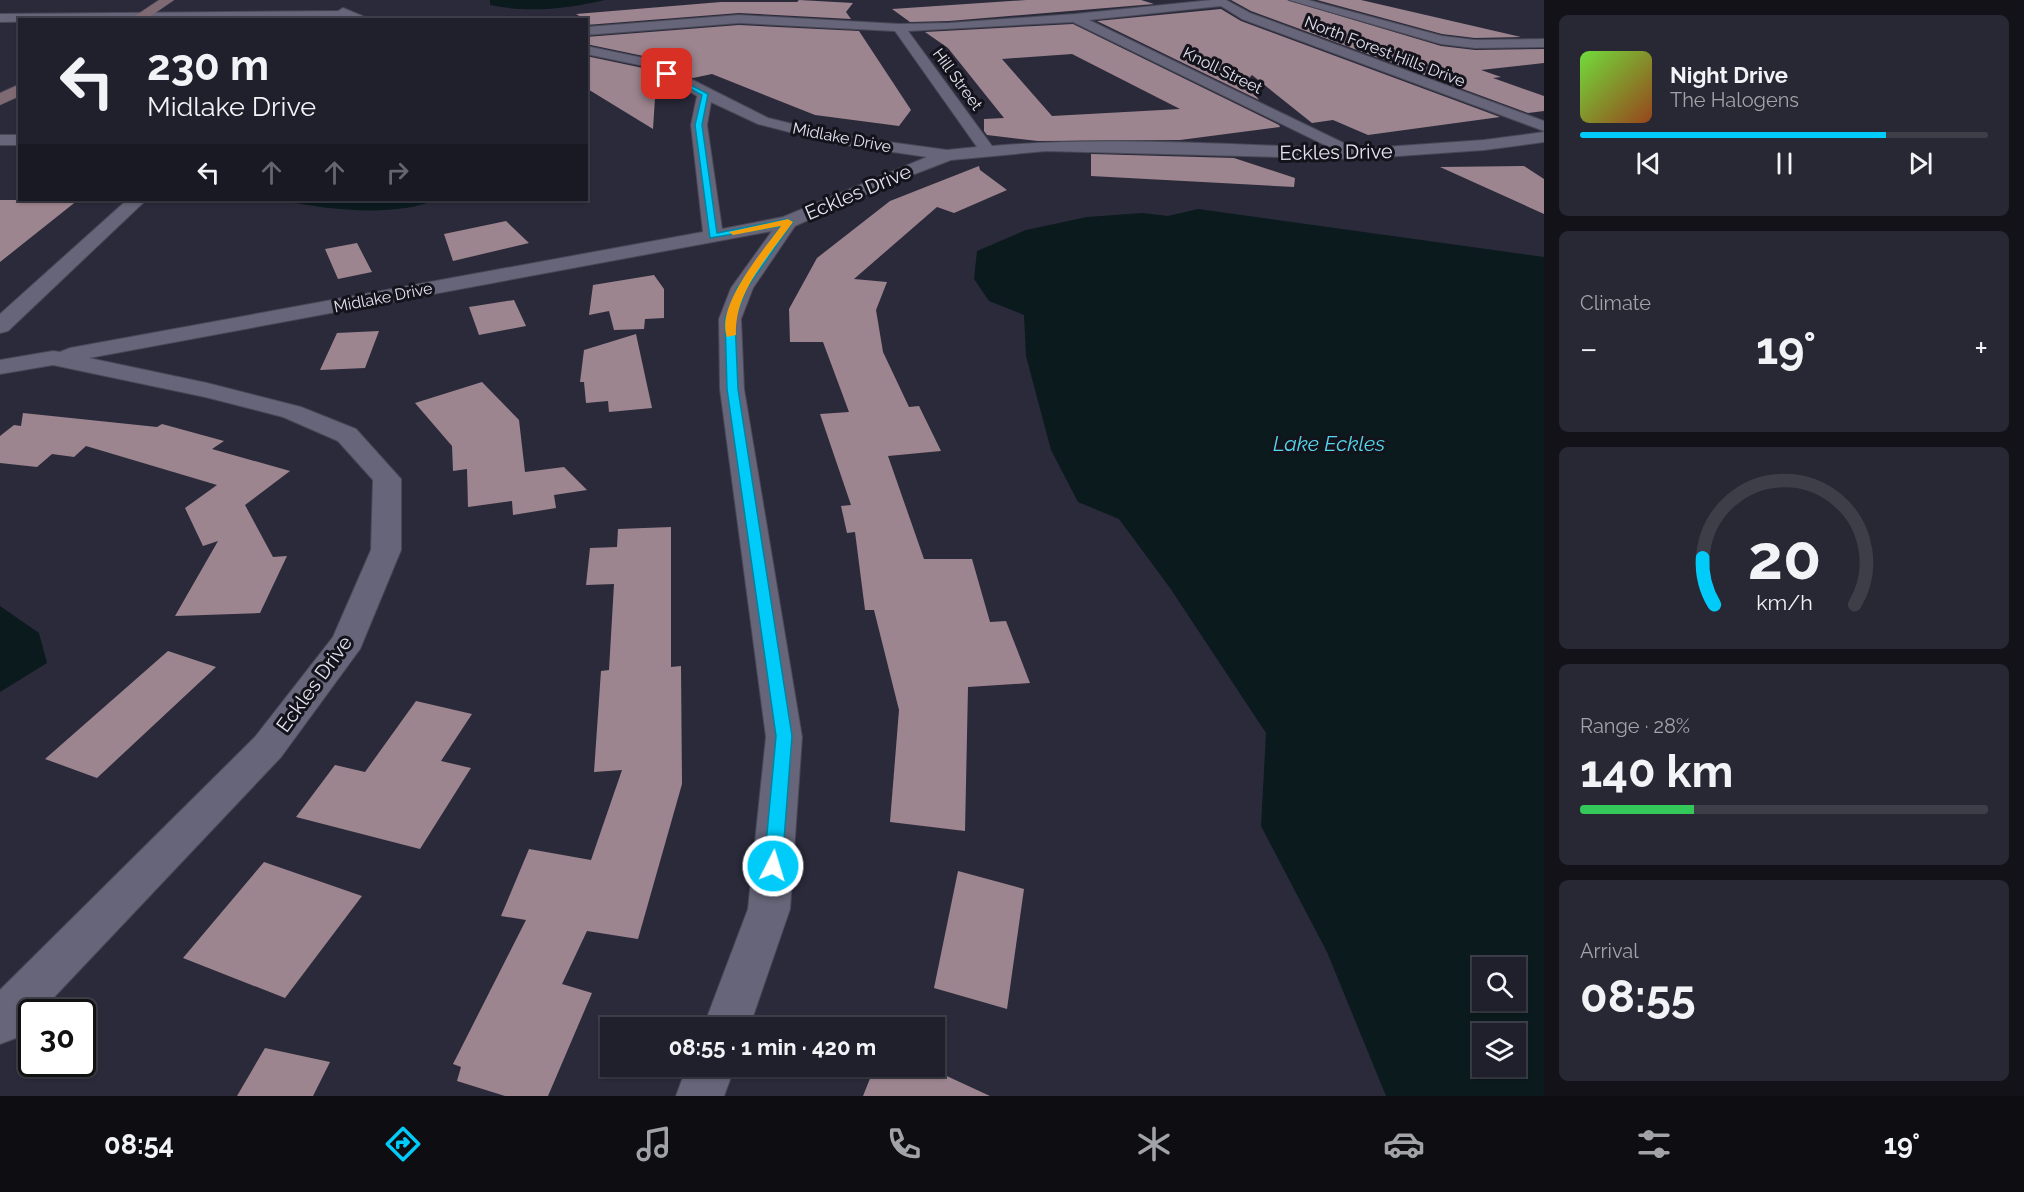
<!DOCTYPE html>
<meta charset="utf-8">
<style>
:root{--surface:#20202c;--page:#282834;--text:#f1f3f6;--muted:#a2a3a9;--line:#3d3e48;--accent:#00cbf9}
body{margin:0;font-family:Raleway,sans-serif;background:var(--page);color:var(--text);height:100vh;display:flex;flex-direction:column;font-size:22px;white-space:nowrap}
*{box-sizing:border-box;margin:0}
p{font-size:20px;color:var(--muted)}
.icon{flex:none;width:33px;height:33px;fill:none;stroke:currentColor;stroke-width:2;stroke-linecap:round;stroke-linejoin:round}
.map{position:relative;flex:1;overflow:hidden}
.details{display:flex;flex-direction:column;gap:15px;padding:15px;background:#121218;width:480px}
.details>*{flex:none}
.hud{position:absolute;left:18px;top:18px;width:570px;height:183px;border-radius:0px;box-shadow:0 2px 4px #0004,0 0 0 2px var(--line);background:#20202c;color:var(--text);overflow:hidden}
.fabs{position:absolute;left:1472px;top:957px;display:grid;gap:12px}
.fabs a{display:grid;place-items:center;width:54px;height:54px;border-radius:0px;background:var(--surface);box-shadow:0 2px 4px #0004,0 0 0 2px var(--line);font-size:30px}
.speed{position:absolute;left:18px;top:999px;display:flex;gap:12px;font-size:30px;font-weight:700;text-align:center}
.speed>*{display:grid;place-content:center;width:78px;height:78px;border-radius:50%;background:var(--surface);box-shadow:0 2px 4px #0004,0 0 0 2px var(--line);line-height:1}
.speed .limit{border:3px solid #111;border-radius:9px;background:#fff;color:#111}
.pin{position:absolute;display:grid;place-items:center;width:51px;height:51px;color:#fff;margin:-26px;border-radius:12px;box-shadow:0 3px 9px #0006}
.me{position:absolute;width:66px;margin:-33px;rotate:5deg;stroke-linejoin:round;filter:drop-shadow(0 0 4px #0008)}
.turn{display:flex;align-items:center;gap:21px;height:126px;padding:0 30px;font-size:27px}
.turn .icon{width:78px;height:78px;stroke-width:2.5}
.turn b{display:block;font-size:42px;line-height:51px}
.lanes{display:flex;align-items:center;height:57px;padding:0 30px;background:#0003;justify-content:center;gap:30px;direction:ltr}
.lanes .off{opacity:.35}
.big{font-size:45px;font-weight:700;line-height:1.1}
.details .widget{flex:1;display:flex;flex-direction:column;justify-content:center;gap:9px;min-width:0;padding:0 21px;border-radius:9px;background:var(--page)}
.details .dial{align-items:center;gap:0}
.dial svg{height:156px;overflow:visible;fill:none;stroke:var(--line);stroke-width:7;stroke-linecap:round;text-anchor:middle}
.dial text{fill:var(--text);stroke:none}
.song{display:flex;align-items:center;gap:18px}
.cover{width:72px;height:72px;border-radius:9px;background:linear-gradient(135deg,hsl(100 70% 55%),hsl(20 70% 35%))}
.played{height:6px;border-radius:3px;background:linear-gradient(90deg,var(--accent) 75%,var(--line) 75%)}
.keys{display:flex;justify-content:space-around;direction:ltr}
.heat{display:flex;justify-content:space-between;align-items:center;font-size:33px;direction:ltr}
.charge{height:9px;border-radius:4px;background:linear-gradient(90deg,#34c759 28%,var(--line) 0)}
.trip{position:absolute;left:600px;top:1017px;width:345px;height:60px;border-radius:0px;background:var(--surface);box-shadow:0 2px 4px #0004,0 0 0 2px var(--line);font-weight:700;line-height:60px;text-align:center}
.tabs{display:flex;height:96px;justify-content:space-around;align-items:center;background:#0d0d12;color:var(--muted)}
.tabs .icon{width:42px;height:42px}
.tabs .active{color:var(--accent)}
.tabs b{font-size:27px;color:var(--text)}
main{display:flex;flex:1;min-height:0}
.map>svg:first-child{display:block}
.water{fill:#0a1a1d;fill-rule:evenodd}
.building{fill:#9d858f;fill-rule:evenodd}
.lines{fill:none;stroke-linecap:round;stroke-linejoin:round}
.street-casing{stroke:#494857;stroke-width:2}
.secondary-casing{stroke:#494857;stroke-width:1}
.street{fill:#666579;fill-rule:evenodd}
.secondary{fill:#7f6a73;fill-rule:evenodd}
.route{fill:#00cbf9;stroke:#0084a2;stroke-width:1.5}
.slow{fill:#f59e0b}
.labels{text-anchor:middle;stroke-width:6;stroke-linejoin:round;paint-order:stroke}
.far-street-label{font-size:16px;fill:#e3e3ef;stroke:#14131b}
.street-label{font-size:20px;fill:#e3e3ef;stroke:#14131b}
.water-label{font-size:21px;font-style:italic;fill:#54d7ed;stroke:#14131b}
</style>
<main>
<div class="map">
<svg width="1544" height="1096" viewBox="0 0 1544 1096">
<rect width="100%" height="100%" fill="#2b2a3b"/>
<!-- water -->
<path class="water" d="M490,0H605C566,9 529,13 490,5Z
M279,200H435C393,218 324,209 279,200Z
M1198,209L1544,257V1096H1386L1327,952L1261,826L1266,733L1170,588L1119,519L1078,502L1051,450L1026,356L1024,315L989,301L974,279L977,251L1026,230L1087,217L1142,213L1168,216ZM1482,968H1515V1000H1482ZM1482,1034H1515V1066H1482Z
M0,606L39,633L47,663L0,692Z"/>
<!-- building -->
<path class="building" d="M799,0L853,3L846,12L851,19L739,13L586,25V20L576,14L721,2H797Z
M1026,0H1141L1154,4L949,21L910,22L892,9Z
M1231,0H1287L1441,46L1475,50L1544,49V63L1481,70L1501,77L1493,78L1544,96V111L1528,113L1251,11Z
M1317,0H1361L1521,37L1475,38L1442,34Z
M1221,9L1241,21L1500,117L1368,135L1333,120L1312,123L1252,75L1245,82L1259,100L1097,21Z
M1073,24L1279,125L1280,127L1180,140L1038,141L987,135L984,131V119L1004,118L948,48L925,32ZM1072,54L1180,109L1052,116L1002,59Z
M739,25L859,31L911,110L899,126L815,115L712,74L693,78L653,58L586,44V37Z
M586,56L643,68L668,82L649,85L655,98L653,129L586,88Z
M1091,154L1234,158L1295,178L1294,187L1091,176Z
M979,166L980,170L1007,190L954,213L937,207L854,279L887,282L876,310L883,352L909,407L919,406L941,451L888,456L924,559H972L990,622L1006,621L1030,683L968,687L965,831L890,822L899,710L874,610H865L855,532L847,533L841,506L851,505L820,414L849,412L823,342H790L789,309L817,258L890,201Z
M1524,166L1544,179V214L1440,167Z
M0,200H78L0,262Z
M506,221L529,243L453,261L444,234Z
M357,243L372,272L338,279L325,249Z
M654,275L664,289V318L645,319L644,329L614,330L609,311L589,315L593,285Z
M514,300L526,326L479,335L469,307Z
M379,331L365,368L320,370L337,333Z
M636,334L652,408L609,412L608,401L586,403L584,382H580L584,350Z
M482,382L519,420L525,472L564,467L587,490L554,495L556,508L513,515L512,501L468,507L467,469L453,471L452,446L415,403Z
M23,413L157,427L162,424L224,441L212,449L290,471L245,505L273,557L287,556L260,613L175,616L218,541L203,546L185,508L217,485L86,446L74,457L52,454L37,467L0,463V436L14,425L21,426Z
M671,527V667L681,666L682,784L638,939L587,931L562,984L592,993L548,1096H505L457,1081L461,1067L453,1064L526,920L501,916L529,849L591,860L622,770L594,772L601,671L609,670L614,584L586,585L590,548L617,547L618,529Z
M168,651L216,667L97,778L45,759Z
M416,701L472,714L441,761L471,768L420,849L296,817L335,765L365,772Z
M264,862L362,896L285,998L183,958Z
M958,871L1024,889L1007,1009L934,988Z
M265,1048L330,1062L313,1096H237Z
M875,1066H925L990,1096H863Z"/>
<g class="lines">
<defs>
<path id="street" d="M1212,0H1226L1250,13L1544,121V131L1242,19L1221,6L1089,20L1356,149L1484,140L1544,132V142L1484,150L1356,159L1046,151L951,160L881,187L795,226L753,288L741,319L744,389L802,737L790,909L749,1028H703L748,909L766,737L720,389L719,319L731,288L772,231L89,358L207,383L301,407L356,429L401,479V550L360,649L281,757L40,1012H32V1022L16,1038L0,1044V990L255,737L333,637L371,550L373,480L338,441L283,417L205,397L53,365L0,374V360L53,351L60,352L70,348L703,232L691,125L697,96L644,66L586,54V46L653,60L768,118L838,135L947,150L977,147L895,31L739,23L586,35V27L739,15L899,24L949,23L1075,14ZM1073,22L1331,148C1218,144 1105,136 992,146L908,31ZM711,102L758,124L832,143L927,157L783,217L722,229L707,125Z
M1289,0H1308L1442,36L1475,40L1544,39V47L1475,48L1441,44Z
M343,8L372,20L345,17L0,22V14L338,11Z
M0,135H20V145H0Z
M127,200H146L8,331L0,333V314Z
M687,1066H735L724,1096H676Z"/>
<path id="secondary" d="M159,0H174L145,20H129Z
M20,84V96L0,105V93Z"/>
</defs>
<!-- street casing -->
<use href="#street" class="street-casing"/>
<!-- secondary casing -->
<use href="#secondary" class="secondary-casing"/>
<!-- street -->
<use href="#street" class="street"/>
<!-- secondary -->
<use href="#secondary" class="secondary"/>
</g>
<!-- route -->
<path class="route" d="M665,72L708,94L702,125L717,233L788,219L793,222L747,288L735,319L738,389L792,736L782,866L780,872L773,874L766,872L764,866L776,736L727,389L725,319L737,288L781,226L710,238L695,125L702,95L665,75Z"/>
<!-- slow -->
<path class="slow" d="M788,219L793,222C769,256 734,292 736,335L727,337C715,306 763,251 781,226L733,235L729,232Z"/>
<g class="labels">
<!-- far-street labels -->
<g class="far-street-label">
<text transform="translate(1385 51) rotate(21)" y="6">North Forest Hills Drive</text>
<text transform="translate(1223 70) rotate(26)" y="6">Knoll Street</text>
<text transform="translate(958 79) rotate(54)" y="6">Hill Street</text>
<text transform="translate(842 137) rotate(11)" y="6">Midlake Drive</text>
<text transform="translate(383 297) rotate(-11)" y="6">Midlake Drive</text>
</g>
<!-- street labels -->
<g class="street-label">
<text transform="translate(1336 152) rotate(-1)" y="7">Eckles Drive</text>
<text transform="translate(858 192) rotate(-23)" y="7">Eckles Drive</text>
<text transform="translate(314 684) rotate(-54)" y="7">Eckles Drive</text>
</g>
<!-- water labels -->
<g class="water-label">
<text x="1329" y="451">Lake Eckles</text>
</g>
</g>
</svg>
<div class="fabs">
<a><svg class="icon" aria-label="search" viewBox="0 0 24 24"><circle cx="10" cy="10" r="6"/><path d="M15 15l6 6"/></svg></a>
<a><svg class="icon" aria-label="layers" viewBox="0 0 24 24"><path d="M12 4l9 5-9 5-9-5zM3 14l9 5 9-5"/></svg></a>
</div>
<div class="speed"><div class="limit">30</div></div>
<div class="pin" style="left:667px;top:74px;background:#d93025"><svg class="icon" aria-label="arrive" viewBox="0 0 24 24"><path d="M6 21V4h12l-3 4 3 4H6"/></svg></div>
<svg class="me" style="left:773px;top:866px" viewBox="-20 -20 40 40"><circle r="17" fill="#00cbf9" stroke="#fff" stroke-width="3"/><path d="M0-11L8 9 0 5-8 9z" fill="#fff"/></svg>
<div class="trip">08:55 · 1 min · 420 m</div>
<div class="hud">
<div class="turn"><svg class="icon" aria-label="left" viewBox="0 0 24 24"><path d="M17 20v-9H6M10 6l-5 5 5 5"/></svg><div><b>230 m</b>Midlake Drive</div></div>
<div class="lanes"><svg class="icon" aria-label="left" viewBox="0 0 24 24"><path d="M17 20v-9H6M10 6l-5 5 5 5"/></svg><svg class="icon off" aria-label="ahead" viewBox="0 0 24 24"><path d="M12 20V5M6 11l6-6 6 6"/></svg><svg class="icon off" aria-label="ahead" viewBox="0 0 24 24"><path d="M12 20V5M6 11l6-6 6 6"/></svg><svg class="icon off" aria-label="right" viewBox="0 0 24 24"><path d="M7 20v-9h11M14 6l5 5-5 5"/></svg></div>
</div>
</div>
<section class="details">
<div class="widget">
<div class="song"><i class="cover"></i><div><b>Night Drive</b><p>The Halogens</p></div></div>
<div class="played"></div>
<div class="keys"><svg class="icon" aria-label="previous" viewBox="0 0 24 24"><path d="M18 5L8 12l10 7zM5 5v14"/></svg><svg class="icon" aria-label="pause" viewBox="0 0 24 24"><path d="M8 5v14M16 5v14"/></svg><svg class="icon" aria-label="next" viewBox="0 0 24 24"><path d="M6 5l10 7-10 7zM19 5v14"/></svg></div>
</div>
<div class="widget"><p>Climate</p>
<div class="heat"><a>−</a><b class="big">19°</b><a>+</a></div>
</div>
<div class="widget dial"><svg viewBox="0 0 100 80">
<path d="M14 69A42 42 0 1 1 86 69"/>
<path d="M14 69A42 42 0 0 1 8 45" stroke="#00cbf9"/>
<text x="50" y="56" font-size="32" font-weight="700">20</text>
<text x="50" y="72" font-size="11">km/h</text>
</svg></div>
<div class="widget"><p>Range · 28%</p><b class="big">140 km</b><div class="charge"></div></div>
<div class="widget"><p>Arrival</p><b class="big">08:55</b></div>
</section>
</main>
<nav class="tabs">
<b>08:54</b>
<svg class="icon active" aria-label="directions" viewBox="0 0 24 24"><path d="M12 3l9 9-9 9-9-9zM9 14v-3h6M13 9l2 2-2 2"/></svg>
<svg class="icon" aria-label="music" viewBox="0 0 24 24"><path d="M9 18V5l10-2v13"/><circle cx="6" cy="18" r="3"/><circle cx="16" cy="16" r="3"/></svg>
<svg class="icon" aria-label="phone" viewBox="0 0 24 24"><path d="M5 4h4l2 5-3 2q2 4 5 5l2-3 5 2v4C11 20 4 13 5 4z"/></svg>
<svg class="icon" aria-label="climate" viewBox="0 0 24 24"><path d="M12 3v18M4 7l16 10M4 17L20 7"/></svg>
<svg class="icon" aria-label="car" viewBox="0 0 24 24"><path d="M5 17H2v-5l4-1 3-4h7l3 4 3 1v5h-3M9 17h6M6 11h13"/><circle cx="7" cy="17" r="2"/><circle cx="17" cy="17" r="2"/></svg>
<svg class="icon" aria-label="filters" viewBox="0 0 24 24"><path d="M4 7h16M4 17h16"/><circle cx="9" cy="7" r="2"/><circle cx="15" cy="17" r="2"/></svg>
<b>19°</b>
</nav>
